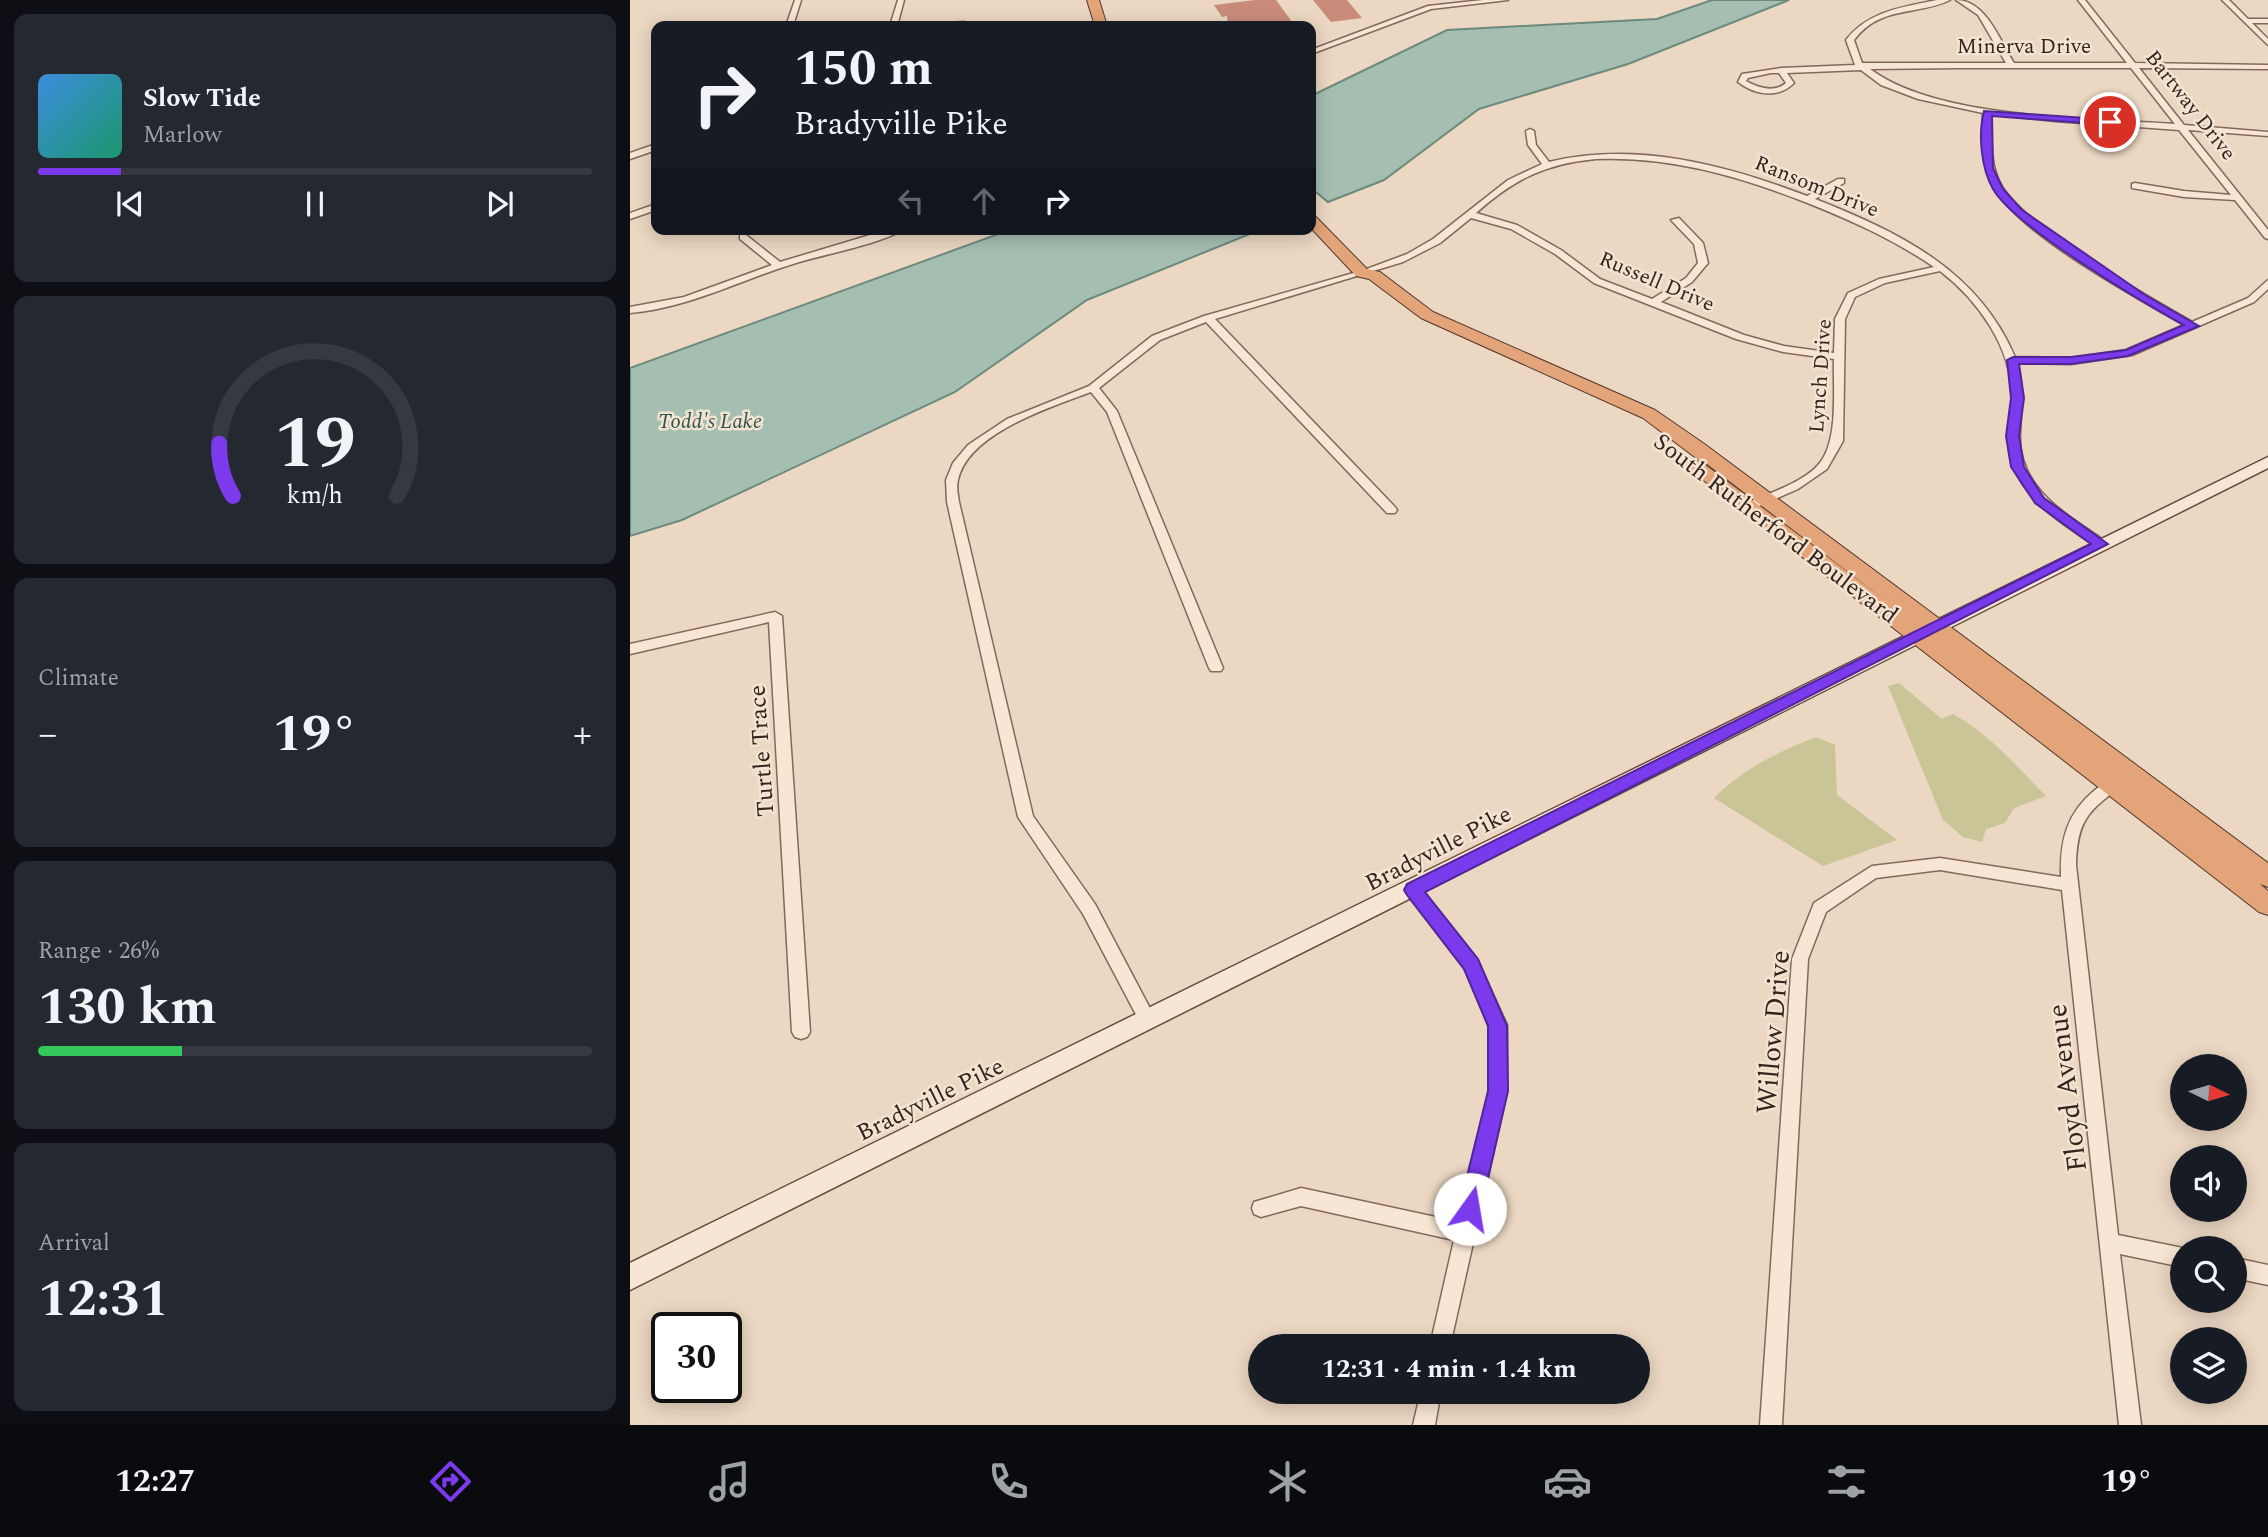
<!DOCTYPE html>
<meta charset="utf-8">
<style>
:root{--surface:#171b24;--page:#242831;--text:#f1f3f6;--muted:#9ea1a6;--line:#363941;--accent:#7c3aed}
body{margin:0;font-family:Spectral,serif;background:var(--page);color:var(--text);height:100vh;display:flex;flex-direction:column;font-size:26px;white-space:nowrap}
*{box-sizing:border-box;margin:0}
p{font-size:23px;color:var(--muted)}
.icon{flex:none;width:38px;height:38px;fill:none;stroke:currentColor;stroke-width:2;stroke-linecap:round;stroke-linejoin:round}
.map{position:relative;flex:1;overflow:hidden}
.panel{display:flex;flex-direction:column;gap:14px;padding:14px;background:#0d0f14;width:630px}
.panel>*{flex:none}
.top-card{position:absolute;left:21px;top:21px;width:665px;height:214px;border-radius:14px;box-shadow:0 4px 18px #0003;background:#171b24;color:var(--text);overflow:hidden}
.needle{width:46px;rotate:95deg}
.fabs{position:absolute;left:1540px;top:1054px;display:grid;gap:14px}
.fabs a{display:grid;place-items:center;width:77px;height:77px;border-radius:50%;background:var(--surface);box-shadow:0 4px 18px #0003;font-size:35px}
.speed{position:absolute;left:21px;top:1312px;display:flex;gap:14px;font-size:35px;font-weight:700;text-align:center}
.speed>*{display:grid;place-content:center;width:91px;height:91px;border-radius:50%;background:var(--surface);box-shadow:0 4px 18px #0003;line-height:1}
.speed .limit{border:4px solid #111;border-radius:10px;background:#fff;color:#111}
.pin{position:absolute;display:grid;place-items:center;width:60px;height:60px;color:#fff;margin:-30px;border:4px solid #fff;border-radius:50%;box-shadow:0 2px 7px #0007}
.me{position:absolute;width:77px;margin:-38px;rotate:13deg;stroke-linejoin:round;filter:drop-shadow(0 0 5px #0008)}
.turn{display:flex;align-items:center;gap:24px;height:147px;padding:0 28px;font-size:32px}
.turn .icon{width:91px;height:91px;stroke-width:2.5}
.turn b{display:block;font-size:49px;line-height:60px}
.lanes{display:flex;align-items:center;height:66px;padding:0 28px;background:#0003;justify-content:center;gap:35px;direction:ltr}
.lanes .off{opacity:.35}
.big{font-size:52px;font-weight:700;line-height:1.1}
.panel .widget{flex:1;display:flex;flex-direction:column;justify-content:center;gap:10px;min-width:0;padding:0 24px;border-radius:14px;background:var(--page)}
.panel .dial{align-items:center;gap:0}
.dial svg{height:182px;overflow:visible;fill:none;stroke:var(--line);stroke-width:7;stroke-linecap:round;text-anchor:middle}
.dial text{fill:var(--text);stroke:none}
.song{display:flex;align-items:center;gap:21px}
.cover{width:84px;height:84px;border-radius:10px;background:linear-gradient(135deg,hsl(210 70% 55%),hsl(160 70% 35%))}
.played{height:7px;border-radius:4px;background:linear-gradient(90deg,var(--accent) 15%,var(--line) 15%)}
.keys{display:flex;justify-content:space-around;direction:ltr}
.heat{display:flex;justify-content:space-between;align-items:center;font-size:38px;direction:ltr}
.charge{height:10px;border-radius:5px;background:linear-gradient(90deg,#34c759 26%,var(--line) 0)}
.trip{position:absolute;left:618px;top:1334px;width:402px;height:70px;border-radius:35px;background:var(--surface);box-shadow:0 4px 18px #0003;font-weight:700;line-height:70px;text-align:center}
.dock{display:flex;height:112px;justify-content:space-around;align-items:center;background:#090b0e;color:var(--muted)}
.dock .icon{width:49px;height:49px}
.dock .active{color:var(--accent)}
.dock b{font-size:32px;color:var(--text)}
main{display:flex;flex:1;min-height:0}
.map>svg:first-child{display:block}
.green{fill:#c9c596}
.water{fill:#a4beb1;stroke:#6c8b7d;stroke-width:2}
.building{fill:#c88b79}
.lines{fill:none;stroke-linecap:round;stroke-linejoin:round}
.minor-casing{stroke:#84685a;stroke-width:3}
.secondary-casing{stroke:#664a3d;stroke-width:3}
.trunk-casing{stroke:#52382e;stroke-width:2}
.minor{fill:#f7e6d4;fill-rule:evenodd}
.secondary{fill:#f7e6d4;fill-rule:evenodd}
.trunk{fill:#e2a478;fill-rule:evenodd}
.route{fill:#7c3aed;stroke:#51269a;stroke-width:2}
.labels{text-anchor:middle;stroke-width:5;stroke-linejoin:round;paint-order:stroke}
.far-street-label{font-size:21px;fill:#34241d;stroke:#f3e3d1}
.far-water-label{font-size:21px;font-style:italic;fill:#2d544a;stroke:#f3e3d1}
.street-label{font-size:24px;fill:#34241d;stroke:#f3e3d1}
.near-street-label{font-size:28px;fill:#34241d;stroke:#f3e3d1}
</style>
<main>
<section class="panel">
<div class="widget">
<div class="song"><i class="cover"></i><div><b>Slow Tide</b><p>Marlow</p></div></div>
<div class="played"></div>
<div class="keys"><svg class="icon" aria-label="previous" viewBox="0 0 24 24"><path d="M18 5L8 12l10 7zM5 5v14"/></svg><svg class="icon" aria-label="pause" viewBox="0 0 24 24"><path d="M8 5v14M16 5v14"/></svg><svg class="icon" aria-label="next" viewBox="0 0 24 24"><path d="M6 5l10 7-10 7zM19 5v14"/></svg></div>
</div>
<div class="widget dial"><svg viewBox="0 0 100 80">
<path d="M14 69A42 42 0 1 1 86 69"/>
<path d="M14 69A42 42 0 0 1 8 46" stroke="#7c3aed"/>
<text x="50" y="56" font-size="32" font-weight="700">19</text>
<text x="50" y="72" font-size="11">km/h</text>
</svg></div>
<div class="widget"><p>Climate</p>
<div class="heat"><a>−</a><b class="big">19°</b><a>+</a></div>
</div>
<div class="widget"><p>Range · 26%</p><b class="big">130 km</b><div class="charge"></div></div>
<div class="widget"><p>Arrival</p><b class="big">12:31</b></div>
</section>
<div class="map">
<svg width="1638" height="1425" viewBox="0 0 1638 1425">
<rect width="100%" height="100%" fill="#ebd7c2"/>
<!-- green -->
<path class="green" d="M1269,683L1312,719L1323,714C1361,735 1386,766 1416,796L1384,808L1375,823L1356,829L1352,842L1333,837L1313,820L1258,686Z
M1186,737L1205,745L1207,795L1267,840L1193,866L1084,798C1114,768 1148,752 1186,737Z"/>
<!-- water -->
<path class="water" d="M1082,0H1159L998,64L849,109L754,180L698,202L681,188V96L817,30L1027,19Z
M382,229H632L457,300L325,392L52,520L0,536V368Z"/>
<!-- building -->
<path class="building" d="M625,0H646L665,26H598L597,16L592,17L584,5Z
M683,0H717L732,18L701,22Z"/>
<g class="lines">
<defs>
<path id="minor" d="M165,0H171L163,26H156Z
M268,0H274L267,26H260Z
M853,0H878L801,9L681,54V50L798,6Z
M1307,0H1320C1287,16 1250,5 1224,40L1232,63H1376L1348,15L1326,0C1356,0 1370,41 1384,63H1497L1448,0H1455L1505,63L1638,65V69L1509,68L1554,125L1638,132V136L1558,130L1638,230V239L1635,238L1605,200L1554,197L1502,188V184L1505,183L1554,191L1601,195L1549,130L1425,121L1361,114C1362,136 1359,162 1370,183C1393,227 1516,295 1562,322L1618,298L1638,280V289L1624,302L1502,355L1441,364L1387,363C1394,387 1391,409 1390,433C1387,488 1436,514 1475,541L1477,544L1475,547H1467C1435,525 1398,504 1383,466C1374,444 1381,421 1382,397C1382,348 1348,300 1310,271L1255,283L1225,297L1215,319L1213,441L1197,469L1168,489L1127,507L1123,506V500C1143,492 1175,481 1189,464C1209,440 1203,390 1204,359L1153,352L1106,339L964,283L925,254L881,229L841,218L810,243L773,262L585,319L765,507L767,510L765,513H757L576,322L530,340L469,388L487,411L593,668L591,671H581L579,668L477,412L461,392C421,407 338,433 328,480C326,487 328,495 329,502L403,816L465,904L524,1016L527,1021L524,1026L518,1028L512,1026L453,914L388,817L317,502L316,480L323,463L338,445L377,419L459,386L522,336L574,316L734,270L777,254L803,239L878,180L912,164L898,145L896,131L900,129L904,131L906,145L919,162C1006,141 1096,165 1177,196L1208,179H1214V183L1185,199C1269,232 1348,270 1385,357L1441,358L1496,350L1554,325C1504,296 1391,235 1363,187C1351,166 1352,136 1353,113L1288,99L1251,85L1231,70L1157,73L1164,83C1148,99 1125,95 1108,82L1112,74L1151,68L1225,65L1216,40C1238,11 1273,7 1307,0ZM1327,68H1501L1545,124C1461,118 1308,120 1240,69ZM1141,73H1149L1156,83C1144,93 1129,88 1116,81L1118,78ZM966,159C1039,156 1108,176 1175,202C1220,220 1263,239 1304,267L1249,279L1218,293L1205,319L1204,353L1154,346L1114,335L1031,302L1062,282L1078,263L1073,243L1049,218L1041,220L1064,244L1068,263L1056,278L1022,299L970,279L931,250L887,225L846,213C885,179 914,164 966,159Z
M1592,0H1599L1618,19H1638V23H1622L1638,39V45Z
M334,22L331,26H290L294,24Z
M26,144V150L0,159V153Z
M26,204V210L0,219V213Z
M260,229H274C251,244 195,254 166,263C110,280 59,308 0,313V307L54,297L142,265L110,239V235H116L150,262Z
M145,612L152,616L180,1032L177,1037L171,1039L165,1037L162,1032L139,622L0,654V644Z
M1488,776L1493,777L1495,781L1493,785C1458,811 1447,820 1446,865L1488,1235L1553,1248L1552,1267L1490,1254L1511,1425H1489L1432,890L1310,870L1246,878L1196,912L1178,959L1152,1425H1130L1162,959L1184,903L1242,866L1310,858L1431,877C1430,841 1436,814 1465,790C1472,785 1479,778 1488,776Z
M783,884L789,886L847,960L877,1025V1091L820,1346H800L824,1240L671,1206L631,1217L624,1214L622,1208L624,1202L671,1188L829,1222L859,1091V1025L835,969L777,894L775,890L777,886Z
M1605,1258L1638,1265V1285L1605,1278Z
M791,1391H811L805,1425H783Z"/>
<path id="secondary" d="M1638,457V468L0,1290V1263Z"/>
<path id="trunk" d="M457,0H469L477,26H465Z
M681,216L686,217L737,269L750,272L803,312L1025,410L1073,443L1638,863V887L1630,884L1638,891V915L1629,912L1059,469L1057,465L1059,461H1073L1255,600L1013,418L791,318L739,279L726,276L681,228Z"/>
</defs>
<!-- minor casing -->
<use href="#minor" class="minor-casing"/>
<!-- secondary casing -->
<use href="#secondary" class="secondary-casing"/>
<!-- trunk casing -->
<use href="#trunk" class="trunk-casing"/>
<!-- minor -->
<use href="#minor" class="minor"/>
<!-- secondary -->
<use href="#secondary" class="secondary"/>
<!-- trunk -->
<use href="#trunk" class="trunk"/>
</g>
<!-- route -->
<path class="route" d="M1354,111L1483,120L1480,125L1362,116L1363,168L1373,189L1392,210L1515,295L1569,326L1498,356L1441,364H1389L1394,398L1389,436L1394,467L1414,498L1478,544L795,892L848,959L877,1026L878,1091L851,1209L848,1216L840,1219L832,1216L829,1209L858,1091V1026L834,969L777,895L774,890L777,884L1461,544L1405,503L1381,467L1376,436L1381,398L1377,360L1383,357H1441L1496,350L1554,325C1512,302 1385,227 1363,189C1351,168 1348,134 1354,111Z"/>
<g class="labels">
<!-- far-street labels -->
<g class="far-street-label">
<text x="1394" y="53">Minerva Drive</text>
<text transform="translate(1561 105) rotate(52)" y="7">Bartway Drive</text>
<text transform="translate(1187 186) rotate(22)" y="7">Ransom Drive</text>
<text transform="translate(1027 281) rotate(23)" y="7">Russell Drive</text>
<text transform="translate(1190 376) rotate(-86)" y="7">Lynch Drive</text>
</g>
<!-- far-water labels -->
<g class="far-water-label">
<text x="80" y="428">Todd's Lake</text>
</g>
<!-- street labels -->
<g class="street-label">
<text transform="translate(1146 528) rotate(37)" y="8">South Rutherford Boulevard</text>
<text transform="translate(131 751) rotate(-94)" y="8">Turtle Trace</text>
<text transform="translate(808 848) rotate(-27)" y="8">Bradyville Pike</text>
<text transform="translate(300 1099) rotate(-26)" y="8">Bradyville Pike</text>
</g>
<!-- near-street labels -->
<g class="near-street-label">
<text transform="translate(1142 1032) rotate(-85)" y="10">Willow Drive</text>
<text transform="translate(1436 1088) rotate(-97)" y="10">Floyd Avenue</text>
</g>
</g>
</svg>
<div class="fabs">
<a><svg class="needle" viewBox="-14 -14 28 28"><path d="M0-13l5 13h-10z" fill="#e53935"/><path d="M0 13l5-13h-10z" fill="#9ea1a6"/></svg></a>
<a><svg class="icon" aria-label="sound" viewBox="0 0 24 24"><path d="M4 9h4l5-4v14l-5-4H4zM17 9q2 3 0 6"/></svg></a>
<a><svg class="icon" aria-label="search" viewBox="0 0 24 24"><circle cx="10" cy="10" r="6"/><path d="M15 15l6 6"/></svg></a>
<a><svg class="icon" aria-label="layers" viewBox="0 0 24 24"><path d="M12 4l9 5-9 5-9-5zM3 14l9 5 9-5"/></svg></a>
</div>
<div class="speed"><div class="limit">30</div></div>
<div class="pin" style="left:1480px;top:122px;background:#d93025"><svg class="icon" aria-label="arrive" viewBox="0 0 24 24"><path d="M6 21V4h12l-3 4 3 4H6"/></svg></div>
<svg class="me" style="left:840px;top:1209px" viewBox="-20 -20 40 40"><circle r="19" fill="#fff"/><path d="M0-13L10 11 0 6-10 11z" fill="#7c3aed"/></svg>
<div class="trip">12:31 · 4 min · 1.4 km</div>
<div class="top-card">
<div class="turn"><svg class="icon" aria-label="right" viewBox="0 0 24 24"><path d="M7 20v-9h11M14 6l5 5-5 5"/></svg><div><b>150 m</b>Bradyville Pike</div></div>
<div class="lanes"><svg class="icon off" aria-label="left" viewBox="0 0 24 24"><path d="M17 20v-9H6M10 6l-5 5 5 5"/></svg><svg class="icon off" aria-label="ahead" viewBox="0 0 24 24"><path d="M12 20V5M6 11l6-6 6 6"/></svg><svg class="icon" aria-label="right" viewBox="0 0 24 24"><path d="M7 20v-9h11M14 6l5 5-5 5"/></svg></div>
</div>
</div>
</main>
<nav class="dock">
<b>12:27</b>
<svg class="icon active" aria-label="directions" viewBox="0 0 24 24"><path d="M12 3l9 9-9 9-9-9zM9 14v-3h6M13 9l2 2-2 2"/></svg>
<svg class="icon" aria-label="music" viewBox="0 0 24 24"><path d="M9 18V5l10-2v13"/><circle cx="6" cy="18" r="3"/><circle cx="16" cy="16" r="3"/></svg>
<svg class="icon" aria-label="phone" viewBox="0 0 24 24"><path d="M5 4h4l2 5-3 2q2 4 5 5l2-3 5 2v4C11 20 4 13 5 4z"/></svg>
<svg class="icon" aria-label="climate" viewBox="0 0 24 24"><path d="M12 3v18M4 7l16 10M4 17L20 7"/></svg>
<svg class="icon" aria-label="car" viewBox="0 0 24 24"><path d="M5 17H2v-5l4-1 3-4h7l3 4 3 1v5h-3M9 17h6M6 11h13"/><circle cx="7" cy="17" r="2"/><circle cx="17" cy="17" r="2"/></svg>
<svg class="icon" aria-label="filters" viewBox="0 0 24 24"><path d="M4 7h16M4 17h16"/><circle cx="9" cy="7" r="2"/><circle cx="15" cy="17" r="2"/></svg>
<b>19°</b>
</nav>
